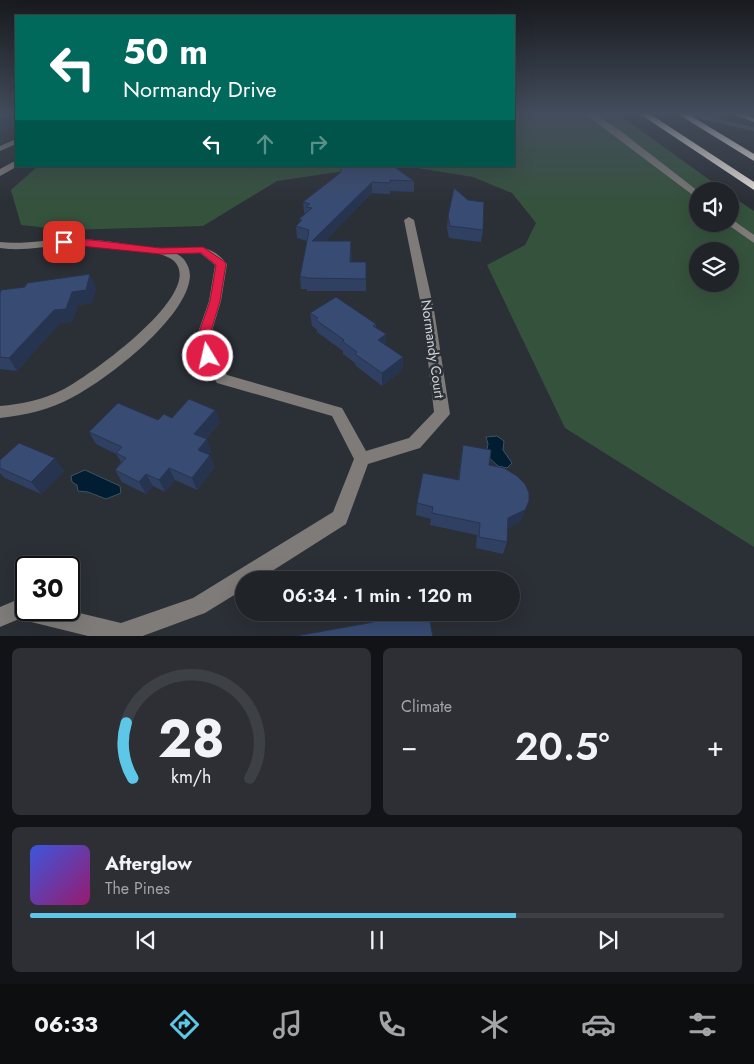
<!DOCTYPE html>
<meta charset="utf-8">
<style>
:root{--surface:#202328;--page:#2d2f34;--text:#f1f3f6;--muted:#a2a4a8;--line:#3d4045;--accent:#5dc7e8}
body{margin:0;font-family:Jost,sans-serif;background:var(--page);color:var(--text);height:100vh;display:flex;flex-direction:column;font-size:19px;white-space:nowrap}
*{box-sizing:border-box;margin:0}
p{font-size:16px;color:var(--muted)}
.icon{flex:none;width:28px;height:28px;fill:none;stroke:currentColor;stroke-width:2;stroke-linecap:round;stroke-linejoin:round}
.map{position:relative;height:636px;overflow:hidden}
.side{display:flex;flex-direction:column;gap:12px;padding:12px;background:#121316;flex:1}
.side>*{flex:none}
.hud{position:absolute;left:15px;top:15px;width:500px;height:152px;border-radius:0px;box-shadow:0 5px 20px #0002,0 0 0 1px var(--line);background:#00695c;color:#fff;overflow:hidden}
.fabs{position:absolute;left:689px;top:182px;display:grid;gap:10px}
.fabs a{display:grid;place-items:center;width:50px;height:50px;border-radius:50%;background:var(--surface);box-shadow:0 5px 20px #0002,0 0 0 1px var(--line);font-size:25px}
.speed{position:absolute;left:15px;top:556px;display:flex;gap:10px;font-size:25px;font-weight:700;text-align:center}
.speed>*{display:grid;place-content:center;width:65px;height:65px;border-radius:50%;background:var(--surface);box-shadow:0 5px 20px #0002,0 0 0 1px var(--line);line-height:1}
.speed .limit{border:2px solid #111;border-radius:8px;background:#fff;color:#111}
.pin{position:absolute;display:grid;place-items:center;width:42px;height:42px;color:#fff;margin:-21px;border-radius:10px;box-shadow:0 2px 8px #0006}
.me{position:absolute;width:55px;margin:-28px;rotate:351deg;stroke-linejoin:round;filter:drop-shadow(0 0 4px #0008)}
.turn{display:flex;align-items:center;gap:18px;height:105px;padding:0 25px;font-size:22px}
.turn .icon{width:65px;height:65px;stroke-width:2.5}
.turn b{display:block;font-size:35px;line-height:42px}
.lanes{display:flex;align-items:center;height:48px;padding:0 25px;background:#0003;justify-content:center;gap:25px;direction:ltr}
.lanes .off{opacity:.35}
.big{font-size:38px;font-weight:600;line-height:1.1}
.side .widget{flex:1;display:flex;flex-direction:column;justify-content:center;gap:8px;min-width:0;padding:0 18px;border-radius:8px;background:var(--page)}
.side .dial{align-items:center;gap:0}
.dial svg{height:130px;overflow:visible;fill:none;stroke:var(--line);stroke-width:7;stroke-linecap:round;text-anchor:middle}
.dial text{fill:var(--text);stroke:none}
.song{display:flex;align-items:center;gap:15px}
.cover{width:60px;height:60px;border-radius:8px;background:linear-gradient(135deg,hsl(230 70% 55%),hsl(320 70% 35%))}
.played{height:5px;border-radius:2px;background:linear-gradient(90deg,var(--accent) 70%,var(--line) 70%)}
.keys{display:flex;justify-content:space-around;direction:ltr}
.heat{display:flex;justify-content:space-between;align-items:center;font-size:28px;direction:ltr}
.side .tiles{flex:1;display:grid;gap:12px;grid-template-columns:1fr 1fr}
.widget:last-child{grid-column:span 2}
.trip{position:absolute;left:235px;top:571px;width:285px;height:50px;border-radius:25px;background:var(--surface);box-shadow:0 5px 20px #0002,0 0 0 1px var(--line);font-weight:600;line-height:50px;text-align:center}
.tabs{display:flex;height:80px;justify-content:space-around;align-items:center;background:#0d0e10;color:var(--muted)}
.tabs .icon{width:35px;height:35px}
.tabs .selected{color:var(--accent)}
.tabs b{font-size:22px;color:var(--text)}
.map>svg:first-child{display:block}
.green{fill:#35523d;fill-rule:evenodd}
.water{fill:#001d32;stroke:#3e5464}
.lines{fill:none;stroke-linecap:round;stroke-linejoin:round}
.stream{stroke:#3e5464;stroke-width:4}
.path{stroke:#676b71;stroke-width:2;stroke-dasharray:2.5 2;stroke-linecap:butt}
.minor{fill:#7e7b78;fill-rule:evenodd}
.major{fill:#cec7c1;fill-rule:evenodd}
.highway{fill:#eee5dd;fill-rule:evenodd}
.wall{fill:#304062}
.shaded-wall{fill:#273450}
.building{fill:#384b72;stroke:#273450}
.route{fill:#e11d48;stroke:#92132f}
.labels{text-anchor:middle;stroke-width:5;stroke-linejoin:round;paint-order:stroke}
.street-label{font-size:14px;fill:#d0d3d7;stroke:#2b2f36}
</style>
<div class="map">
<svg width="754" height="637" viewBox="0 0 754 637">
<rect width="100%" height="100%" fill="#2b2f36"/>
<!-- green -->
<path class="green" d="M514,114H618L725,191H698V224H730V195L754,211V547L565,428L487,265L525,245L536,223L512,193L473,177L405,166H514ZM698,251H730V284H698Z
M38,166H379L277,181L203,226L67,230L21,225L11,190Z"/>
<!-- water -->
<path class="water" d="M497,436L504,441L503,450L512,463L507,468L498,466L486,455L488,444L486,437Z
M85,470L120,486L121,493L106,499L88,492L78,491L77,485L72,482L71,476Z"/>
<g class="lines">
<!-- stream -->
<path class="stream" d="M688,114L754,129"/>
<!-- path -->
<path class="path" d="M712,116L725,118"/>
<!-- minor -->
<path class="minor" d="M585,114H594L618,129L698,191V199Z
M16,139V144L0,151V146Z
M13,162H16V166H18L0,176V169Z
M409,217L414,220L434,310L450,414L420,448L368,464L346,524L258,580H244V589L205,613L140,637H92L19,619L0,627V607L19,599L26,601V610H67L121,623L193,598L333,512L354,459L332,416L217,383L194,344L209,301L215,265L200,253L177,254C185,258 190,267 190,276C188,317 108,379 73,397C50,410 26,415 0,418V406C22,404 42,400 62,390C86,378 207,293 174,261C159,247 87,244 66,245C47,246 28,250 9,249L0,248V242C26,245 51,238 76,239C105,239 132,246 160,248C188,250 206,238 227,264L221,301L208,344L227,375L342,408L366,451L409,438L434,412L422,310L404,220Z
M730,218L754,235V243L727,224H730Z"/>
<!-- major -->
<path class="major" d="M733,114H744L754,118V122Z"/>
<!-- highway -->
<path class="highway" d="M640,114H650L754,182V190Z
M678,114H688L754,154V161Z"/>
</g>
<!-- wall -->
<path class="wall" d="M340,173L414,181V192L390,191V194L372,193L325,241L352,254L351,262L366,274V291H307V289H301L300,277L307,241L297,238L296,226L300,222L299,219L306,214L304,213L303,202Z
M448,216L483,230L481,242L449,238L447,228Z
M96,287L92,303L78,305L72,322L60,323L17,371L0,369V293Z
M310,313L376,324V328L386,334V345L403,357L402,370L382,386L356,366L355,363L343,354V351L317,332V330L312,326Z
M215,410L220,422L206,439L211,452L209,454L215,467L197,490L175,480L165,492L153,486L146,494L122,482L115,470L121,462L116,454L96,444L89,432L158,420Z
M463,445L489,465L524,513L520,522L508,528L507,542L503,554L476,548L477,535L430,525L431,519L416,515L417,503L458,480L461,458Z
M55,458L64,471L41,494L5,478L0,473V460Z"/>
<!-- shaded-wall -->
<path class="shaded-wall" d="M16,116V127L0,131V119Z
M372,182V193L313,253L312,241Z
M351,241L352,254L350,274V262Z
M90,274L96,287L92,303L78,305L72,322L60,323L17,371L9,358L72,292Z
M386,334V347L378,340Z
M403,357L402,370L382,386V373Z
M215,410L220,422L199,447L194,434Z
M207,439L211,452L203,462L198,450Z
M210,455L215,467L197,490L192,478Z
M55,458L64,471L41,494L31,482Z
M169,468L175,480L165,492L159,480Z
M146,474L153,486L146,494L139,482Z
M529,501L520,522L504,530L508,518Z"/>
<!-- building -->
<path class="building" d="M0,114H16V116L0,119Z
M342,166H393L414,181L390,180V183L372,182L312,241H351L350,262H366V279L306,278V277H300L309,230L296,226L302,220L299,219L312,208L306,207L310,204L303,202L340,173Z
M454,188L468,200L484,202L483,230L450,226L448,216Z
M90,274L86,290L72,292L66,309L54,310L9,358L0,357V293L1,290L25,287L27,283Z
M336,297L376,324L373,326L386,334L378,340L403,357L382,373L355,354L357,352L342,341L344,340L316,320L318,318L310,313Z
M189,399L215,410L194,434L207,439L198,450L210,455L192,478L169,468L159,480L146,474L139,482L115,470L126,458L116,453L122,447L89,432L118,403L158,420L164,414L172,418Z
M19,443L55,458L31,482L0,468V460Z
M463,445L491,450L489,465L504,468L517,476L525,484L529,493V501L525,510L508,518L507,542L479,537L480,523L432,513L433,507L417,503L423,473L459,480Z
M373,612H428L433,637H290L374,622Z"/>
<!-- sky -->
<linearGradient id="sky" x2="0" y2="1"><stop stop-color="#181a1e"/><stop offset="0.56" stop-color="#444d5d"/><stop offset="1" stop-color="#444d5d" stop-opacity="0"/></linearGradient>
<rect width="754" height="203" fill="url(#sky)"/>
<!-- route -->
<path class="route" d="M64,239L92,240L160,248L203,247L225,262L226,264L220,301L207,344L214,356L212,359H204L195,344L210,301L216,265L201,253L160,254L61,244V240Z"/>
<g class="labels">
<!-- street labels -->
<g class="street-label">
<text transform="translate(433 349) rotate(82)" y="5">Normandy Court</text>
</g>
</g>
</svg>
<div class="fabs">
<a><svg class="icon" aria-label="sound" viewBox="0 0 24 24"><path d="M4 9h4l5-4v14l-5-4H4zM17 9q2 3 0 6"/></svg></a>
<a><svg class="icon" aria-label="layers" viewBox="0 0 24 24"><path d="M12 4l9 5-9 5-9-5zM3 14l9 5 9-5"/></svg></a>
</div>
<div class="speed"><div class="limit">30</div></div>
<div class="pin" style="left:64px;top:242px;background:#d93025"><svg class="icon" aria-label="arrive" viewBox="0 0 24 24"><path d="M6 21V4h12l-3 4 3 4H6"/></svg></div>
<svg class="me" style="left:208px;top:356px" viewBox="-20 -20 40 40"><circle r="17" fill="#e11d48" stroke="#fff" stroke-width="3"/><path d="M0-11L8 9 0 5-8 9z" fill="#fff"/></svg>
<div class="trip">06:34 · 1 min · 120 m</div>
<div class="hud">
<div class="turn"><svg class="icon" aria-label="left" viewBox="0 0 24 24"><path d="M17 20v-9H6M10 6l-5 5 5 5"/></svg><div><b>50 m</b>Normandy Drive</div></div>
<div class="lanes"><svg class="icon" aria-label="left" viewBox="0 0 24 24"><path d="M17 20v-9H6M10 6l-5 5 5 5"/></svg><svg class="icon off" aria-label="ahead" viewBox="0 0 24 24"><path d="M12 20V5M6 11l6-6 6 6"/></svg><svg class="icon off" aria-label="right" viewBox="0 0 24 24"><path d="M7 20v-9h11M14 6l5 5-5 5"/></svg></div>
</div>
</div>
<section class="side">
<div class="tiles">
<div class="widget dial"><svg viewBox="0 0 100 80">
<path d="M14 69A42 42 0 1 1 86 69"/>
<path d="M14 69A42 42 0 0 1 10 35" stroke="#5dc7e8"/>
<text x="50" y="56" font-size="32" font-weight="700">28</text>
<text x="50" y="72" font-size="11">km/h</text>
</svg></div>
<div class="widget"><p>Climate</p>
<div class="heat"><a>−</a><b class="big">20.5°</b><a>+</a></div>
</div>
<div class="widget">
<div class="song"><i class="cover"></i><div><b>Afterglow</b><p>The Pines</p></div></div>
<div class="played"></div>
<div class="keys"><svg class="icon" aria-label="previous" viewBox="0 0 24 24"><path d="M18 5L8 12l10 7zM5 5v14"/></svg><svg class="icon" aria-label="pause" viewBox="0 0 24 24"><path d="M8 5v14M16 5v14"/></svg><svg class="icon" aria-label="next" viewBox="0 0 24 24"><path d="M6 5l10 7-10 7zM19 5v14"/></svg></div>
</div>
</div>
</section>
<nav class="tabs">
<b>06:33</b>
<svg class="icon selected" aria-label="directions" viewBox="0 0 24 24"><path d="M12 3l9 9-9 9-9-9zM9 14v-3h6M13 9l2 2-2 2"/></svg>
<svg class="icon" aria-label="music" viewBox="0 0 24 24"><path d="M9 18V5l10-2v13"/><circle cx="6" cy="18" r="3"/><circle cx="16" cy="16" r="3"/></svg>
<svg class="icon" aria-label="phone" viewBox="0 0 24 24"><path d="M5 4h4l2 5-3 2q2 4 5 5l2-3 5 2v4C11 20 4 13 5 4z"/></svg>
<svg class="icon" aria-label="climate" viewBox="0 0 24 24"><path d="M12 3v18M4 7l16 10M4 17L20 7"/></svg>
<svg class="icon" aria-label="car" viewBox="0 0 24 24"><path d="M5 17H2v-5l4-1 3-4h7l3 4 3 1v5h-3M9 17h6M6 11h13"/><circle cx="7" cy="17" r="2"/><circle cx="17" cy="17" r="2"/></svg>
<svg class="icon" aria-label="filters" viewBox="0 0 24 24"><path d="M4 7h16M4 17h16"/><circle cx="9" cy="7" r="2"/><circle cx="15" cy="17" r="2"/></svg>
</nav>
